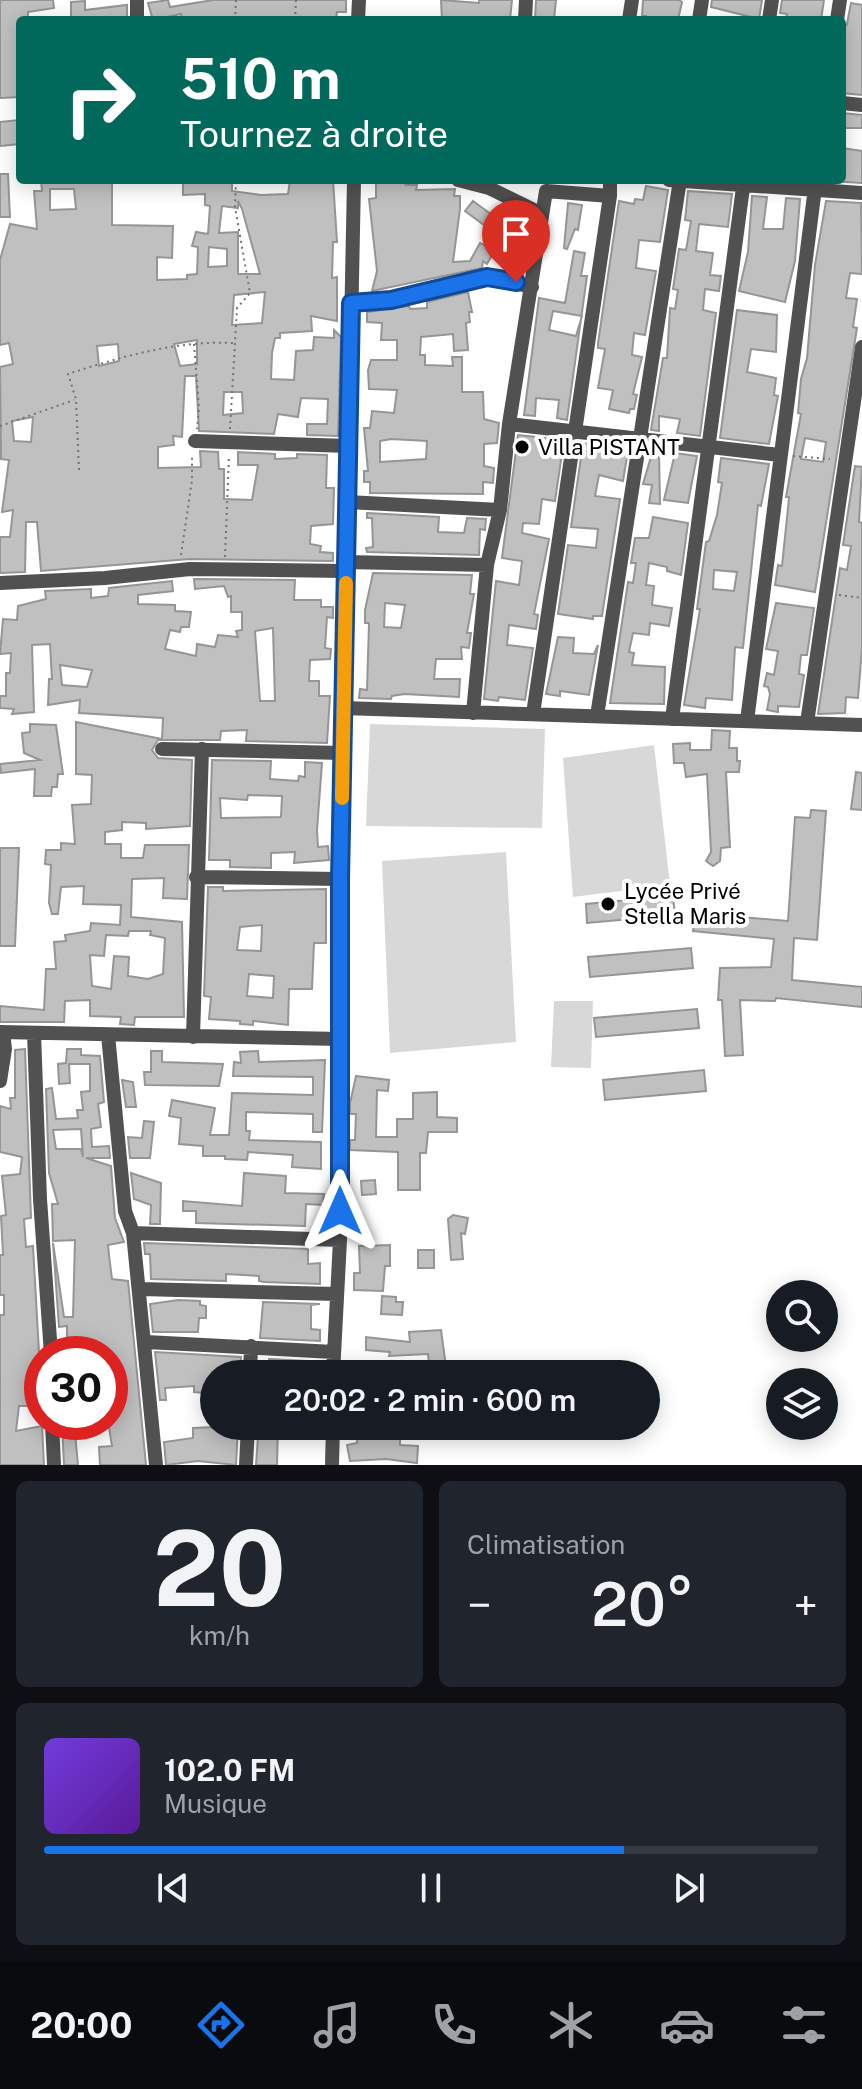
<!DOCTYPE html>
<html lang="fr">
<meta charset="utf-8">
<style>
:root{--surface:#171b24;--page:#20242c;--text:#f1f3f6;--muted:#9ea1a6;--line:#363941;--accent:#1a73e8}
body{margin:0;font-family:"Public Sans",sans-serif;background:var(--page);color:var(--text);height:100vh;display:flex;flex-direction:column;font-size:30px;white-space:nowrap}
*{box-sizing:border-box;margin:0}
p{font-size:26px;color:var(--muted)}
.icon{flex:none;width:44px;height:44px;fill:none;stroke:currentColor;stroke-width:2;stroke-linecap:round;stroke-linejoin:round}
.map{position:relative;height:1465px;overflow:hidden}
.drawer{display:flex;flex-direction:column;gap:16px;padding:16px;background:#0d0f14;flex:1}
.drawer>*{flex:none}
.guide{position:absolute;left:16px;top:16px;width:830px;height:168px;border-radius:8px;box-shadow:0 4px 20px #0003;background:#00695c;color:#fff;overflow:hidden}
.fabs{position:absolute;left:766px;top:1280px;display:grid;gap:16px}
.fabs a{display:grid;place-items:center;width:72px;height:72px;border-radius:50%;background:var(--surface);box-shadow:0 4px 20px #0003;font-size:40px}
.speed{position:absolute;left:24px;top:1336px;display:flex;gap:16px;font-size:40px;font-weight:700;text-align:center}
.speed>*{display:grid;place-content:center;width:104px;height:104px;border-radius:50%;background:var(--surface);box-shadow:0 4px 20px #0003;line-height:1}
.speed .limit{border:12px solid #d22;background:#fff;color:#111}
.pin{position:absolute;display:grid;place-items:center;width:68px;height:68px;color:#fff;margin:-82px -34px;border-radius:50% 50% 50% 0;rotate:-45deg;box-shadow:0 0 8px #0007}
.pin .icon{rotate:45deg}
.me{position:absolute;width:88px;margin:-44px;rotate:0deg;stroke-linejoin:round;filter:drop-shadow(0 0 6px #0008)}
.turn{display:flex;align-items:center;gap:28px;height:168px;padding:0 32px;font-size:36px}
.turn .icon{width:104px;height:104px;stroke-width:2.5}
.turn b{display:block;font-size:56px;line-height:68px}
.big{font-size:60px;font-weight:600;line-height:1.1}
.drawer .card{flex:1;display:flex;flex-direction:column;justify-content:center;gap:12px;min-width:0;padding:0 28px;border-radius:12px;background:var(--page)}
.drawer .dial{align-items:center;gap:0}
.dial b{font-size:104px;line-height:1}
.song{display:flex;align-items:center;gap:24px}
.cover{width:96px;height:96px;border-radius:12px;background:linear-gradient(135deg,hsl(260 70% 55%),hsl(270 70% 35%))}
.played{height:8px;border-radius:4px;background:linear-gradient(90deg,var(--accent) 75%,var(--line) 75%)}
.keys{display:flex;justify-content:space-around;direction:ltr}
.heat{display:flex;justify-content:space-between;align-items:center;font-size:44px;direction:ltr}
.drawer .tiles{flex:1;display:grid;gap:16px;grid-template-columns:1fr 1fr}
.card:last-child{grid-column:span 2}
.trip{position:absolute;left:200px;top:1360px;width:460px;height:80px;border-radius:40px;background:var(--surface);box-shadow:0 4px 20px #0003;font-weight:600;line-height:80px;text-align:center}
.tabs{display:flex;height:128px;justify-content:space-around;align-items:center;background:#090b0e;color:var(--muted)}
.tabs .icon{width:56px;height:56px}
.tabs .active{color:var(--accent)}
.tabs b{font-size:36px;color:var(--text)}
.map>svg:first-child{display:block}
.green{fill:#d8d8d8}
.building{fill:#c0c0c0;stroke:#959595;stroke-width:2;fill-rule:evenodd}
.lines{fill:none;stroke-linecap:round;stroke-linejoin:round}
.path{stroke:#737373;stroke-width:2;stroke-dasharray:2 4;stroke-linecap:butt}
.minor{stroke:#515151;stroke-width:14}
.route-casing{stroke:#114b97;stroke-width:20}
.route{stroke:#1a73e8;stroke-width:14}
.slow{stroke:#f59e0b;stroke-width:14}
.poi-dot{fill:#000;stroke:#fff;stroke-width:3}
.labels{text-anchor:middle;stroke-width:8;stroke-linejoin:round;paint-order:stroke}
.poi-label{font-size:22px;fill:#000;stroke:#fff;text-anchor:start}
</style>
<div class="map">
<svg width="862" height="1465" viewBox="0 0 862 1465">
<rect width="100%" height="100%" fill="#fff"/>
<!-- green -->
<path class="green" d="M370,724L545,729L542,828L366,826Z
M654,745L670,885L573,897L563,758Z
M506,852L516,1042L390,1053L382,861Z
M554,1001H593L591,1068L551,1067Z"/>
<!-- building -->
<path class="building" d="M0,0H53L54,8L28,12V20H20V97L0,98Z
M168,0L170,7L213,0H346V12H337L336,20L292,17V20H182L181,14L153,20L148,3Z
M441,0L479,3V0H512L510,20H442Z
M536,0H556L554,20H535Z
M643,0H679L682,2L678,20H646V16H642Z
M712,0H762L759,19L711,7Z
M782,0H824L821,20H786L787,14L780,13Z
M85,1V10L127,5V20H71V2Z
M851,3L862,5V95L842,93V31L847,24Z
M842,113L862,115V128H842Z
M19,120L20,144L0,146V122Z
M842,148L862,151V183L829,181L842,180Z
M0,174H8L10,217H0Z
M41,180H112V225L173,226L172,258L157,257V280L187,279V275L197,274L198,247L192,246L196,232L208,234L210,206L205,205V194L183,195V180H232V191L261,195L288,194L290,180H333L337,242H333L332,278L337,277V321L311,316L312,331L280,333V338H275L272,353L271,379L294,380L296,351L313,350L314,337L334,338V330L341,337L338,436L307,435V424H327L328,399L301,398L298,417L278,414L274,434L199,431L196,376H185L182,437L173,436L174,445L158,447V468L201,467L200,451L218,452L219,469H224V499L252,500L258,465H238V452L275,454V459L297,458V454L327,455L326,488H334L333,524L311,526L310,544L321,546L320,552L333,553V561L190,559L41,571L37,522H26L25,572L0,573V537H10L13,510L2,512L9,460L1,459L0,367L13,364L9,343L0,345V260L10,224L37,229L34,191H42ZM50,189H74L76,209L50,210ZM238,201L242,209L260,274H238V232L219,233L222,206L238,208ZM209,247L227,249V266L208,267ZM265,292L262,323L232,325L234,295ZM197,340V364L180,366L174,344ZM118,344L119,361L99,366L97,346ZM224,392H242L243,413L223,415ZM33,417L31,442L14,441L12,421Z
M376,180H401L406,185H417L416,190L455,189L454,196H460V209L453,262L470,261L480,243L495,250L487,264L483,261L482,268L372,291L377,271L369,199L376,198Z
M646,186L668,190L660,242L639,240L636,268L656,271L645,335L634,333L632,355L642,357L633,394L637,395L634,409H630L629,413L609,409L613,390L598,388L605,349L598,348V343L619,201L634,204L635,199L643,200Z
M688,191L732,194L728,227L699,224L696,251L713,253L710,275L721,276L719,291L705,289L703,310L716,313L700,436L677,433L680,419L659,416V431L651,430L663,358H667L670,308L675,309L678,290L673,289L679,249L686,250L691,221L685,220Z
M752,196L767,197L763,229H783L786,198L800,199L795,261L785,302L739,291L748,252Z
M473,201L492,215L484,225L465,211Z
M826,201L861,203L862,274L850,273L846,298L857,299L853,327L857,328L815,592L775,585L778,565L782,566L788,508L789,497H786L801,414L798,413L801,379L807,358L815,265ZM805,438L826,442L823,462L801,459Z
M568,203L582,205L578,230L575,229L567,249L564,248Z
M574,251L585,253L581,276H587L567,420L557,418L559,400L536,398L535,416L524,415L539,298L565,303ZM553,311L582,316L576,336L549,330Z
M509,253L525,258L523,275L506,271Z
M468,292L472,312H469L470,322L466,323L468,350L454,351L453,334L421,337L420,355H425V365L453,366L452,357H462V392H483L484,419L499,423L497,443L484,444V466L494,468L493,483L483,482V494L370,493V482H364V471H368L364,428H370L372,411L394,413L397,390L369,389L368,370L371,360H397V340H381L382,323L367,322V312L409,306L410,309L427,308V302ZM391,439L427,441L426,459L380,462V441Z
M737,310L777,315L776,352L751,349L747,372L776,378L774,395L778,396L769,444L720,438Z
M518,435L564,440L555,501L542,499L539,524L523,523L522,533L549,539L534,614L538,615L536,629L509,625L507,645L533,648L525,700L499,697L498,701L484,699L496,581L519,585L522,561L502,558Z
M583,443L628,451L623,481L599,475L595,496L620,499L602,616H593V619L558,614L568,545L596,548L598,529L571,527Z
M653,450L659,451L660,504L649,503L652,485L643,484Z
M675,453L697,456L688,503L664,500Z
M721,458L769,464L761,506L758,505L743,648L735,647L732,700L706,698L705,708L684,705L700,609H697L706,542L709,541L717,515L722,483L718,482ZM714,570L737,572L734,591L713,589Z
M855,466L862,467L859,522L862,523V648L858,698L846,697L845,713L818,714L840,568L847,570L851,546L843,545Z
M367,513L439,517L438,532L464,533L467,518L486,519L485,530L480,529L479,555L367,552L366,548L373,547L372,518H367Z
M653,517L688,523L681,575L667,571V567L649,563L646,585L654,586L652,605L672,608L669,626L650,623L649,635L633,633L629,652L634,653L632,665L665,667L664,704L610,703L628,582L633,583L636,563H631L635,538H649Z
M373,573L472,575L470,594H474L467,633H471L469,648L461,647L462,659H436L434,679H460L459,697L404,694L392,696L391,699L359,698L360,689L367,690L369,623H365V610ZM385,603L405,605L401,628L384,627Z
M194,579L295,580L294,600H321V607H333V618L327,617L325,648L331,649L330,659L310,660L309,681H319V696H330L327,743L246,741L247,730L221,731L220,740H158L152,750L158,758L192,760L190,826L146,829V823L122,822V830L105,832V844H121V858H143L145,845H189L187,899L163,898L164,878L132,879L131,917L182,922L184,1017H135L134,1025L120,1024L121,1017L90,1016V1000L65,1001L64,1022H0V1006L44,1010L46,969H56L54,942L66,941L65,935L90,931L91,923L120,925L121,905L83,904L84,886L61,887L58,914H52L49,903L51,865L45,864L46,850H61V843L75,844L72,805L91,804L92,775L76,774V722L162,739L163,718L79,713L80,700L48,705L49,679H52L50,644L32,645L34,712L12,714L14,709L0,708V696H6V673H10L11,653L0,654L3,619L17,620L18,606L46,599L45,591L91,589V598L108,596L109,588L172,581L173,591L138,595V604L175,605V611L191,612L189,627H181L180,632L170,630L165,649L196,656L197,644L215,647L218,635L238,637L236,631L242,630V612H231V596L228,597L224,586L195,589ZM273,628L275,701H260L255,631ZM60,665L92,670L87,687L62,685ZM129,931H151L150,935L165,938L163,974L148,979L128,976L129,957L114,956L111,989L92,986L90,955L104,956L106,935L128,936Z
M776,603L814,608L807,655H801L799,674L804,675L799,707L778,706V712L767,710L770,694L768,687L764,686L767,673L774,675L778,651L766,649Z
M558,637L574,638L573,653L594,654L598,645L589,695L560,691V696L546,694Z
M30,724L56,725L63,774H58L57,787H52L51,796H34L35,769L1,773L0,764L40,760L24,753L22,733L30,732Z
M712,730L730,731L729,748H737V761H740L739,772H726L730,847L721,848L720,861L713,866L706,861L711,852L707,774L686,777L684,763H674L673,744L690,743V750H711Z
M212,760L271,761L270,779L298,781L299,776L305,777V762L322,763L317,830L318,847L328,846L329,860L294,863L295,852L271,853V868L230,867V860H209ZM248,795L282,796L281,817L221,818L220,798L247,800Z
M856,772L862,773V810L851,809Z
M811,810L826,811L817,940L794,938L792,980L862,987V1007L776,998L775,1001L740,1000L743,1055L725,1056L722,1000H718L720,968L771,967L774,939L693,931L695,913L788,921L795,817L810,818Z
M0,848H19L15,946H0Z
M208,887H223V891L326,889V943H314L312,989H289L288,1025L253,1021V1025L240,1024V1021L209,1019L211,997L204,996ZM262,925L261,951L237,950L240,927ZM249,974L274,976L273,998L247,996Z
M673,896L675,915L587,923L586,904Z
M691,948L693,968L590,977L588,957Z
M697,1009L699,1028L596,1037L594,1018Z
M25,1049L31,1218L24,1219L26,1247L33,1246L42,1406H19L16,1431L42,1426L44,1465H0V1315H4V1295H0V1255H3L1,1216L6,1215L2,1176L20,1174L22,1157L0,1152V1106L11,1109L10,1098H15V1050Z
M67,1049H81V1055L100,1056L104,1102L98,1104L101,1127L91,1129L92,1147L109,1146L110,1158H86L111,1166L115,1218L124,1242L108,1245L109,1255L112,1279L128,1281L146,1465H100L99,1447L112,1446L108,1422L110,1354H97L95,1346H67V1326L59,1327L53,1243L64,1317H73L75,1240L53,1241L52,1204H58L49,1173L46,1089L52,1088L56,1119L78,1118L77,1110H83L81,1092L90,1091V1064H69L70,1083L59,1084L58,1064L66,1063ZM81,1129L83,1157L81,1149H56L53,1130Z
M151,1051H162V1062L223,1064L219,1086L145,1085L144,1072H151Z
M258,1051L259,1062L325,1060L322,1132H313V1114L246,1112V1131H250L249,1140L321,1142V1169L292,1167L293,1155L248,1152L247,1160L225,1159V1156H203V1146L179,1144L181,1118L169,1116L172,1100L215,1108L210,1135H229L232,1093L313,1095V1077L233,1076L234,1062L241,1063L240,1052Z
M704,1070L706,1091L605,1100L603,1080Z
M356,1076L389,1080L388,1091L377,1090L376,1137H397V1119H413V1093L437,1092V1117L457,1118V1132H428L426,1153H420V1190H398V1152L350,1150V1140H355L356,1114H350V1103Z
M122,1080L133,1082L136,1107H126Z
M144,1121L154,1122L150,1158H130L128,1137L142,1138Z
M131,1173L161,1183L160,1224H150L151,1205L134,1199Z
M244,1173L286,1176L285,1193L324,1194L323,1205L306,1204L305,1226L196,1223V1211H183V1201L242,1206Z
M375,1180L376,1194L362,1195L361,1181Z
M453,1215L468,1218L465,1234L461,1233L463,1259L451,1260L448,1219Z
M144,1243L308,1249V1264L320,1263V1284L264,1282L259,1281V1276L226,1274V1281L151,1279L150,1254H145Z
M390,1245V1266H385L383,1291L354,1290V1273H360L359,1246Z
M418,1250H434V1268H418Z
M382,1296L396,1297V1302H403L402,1315L381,1314Z
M178,1300L200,1301V1305L206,1306V1318H199L198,1332H153L150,1304Z
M263,1302L320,1304L311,1305V1329L320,1330V1341L260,1338Z
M441,1330L447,1374H430L428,1354L389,1356L390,1352L366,1350V1337L410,1342L409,1332Z
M155,1352L241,1357L240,1374L214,1373V1394L194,1392V1386L165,1388L166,1400H160Z
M269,1359L306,1361L305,1374H279V1362H269Z
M62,1422H74L78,1465H64Z
M238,1426L236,1465L198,1461L166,1465L164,1442L193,1438V1428Z
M264,1426H278L277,1465H256L258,1436H264Z
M400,1426V1445L418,1446L417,1463L386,1459L350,1461L347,1445L357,1443L358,1428Z"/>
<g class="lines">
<!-- path -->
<path class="path" d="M235,20L236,0
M295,20L296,0
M194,344L199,408L197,429
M0,426L74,400
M230,429L237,308L250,293L235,207L236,180
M793,456L830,459
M79,470L76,399L68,374C120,357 178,340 233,343
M181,555L192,480V455
M225,557L229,455
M839,595L862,598"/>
<!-- minor -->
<path class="minor" d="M137,20V0
M358,20L359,0
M525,20L526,0
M629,20L632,0
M699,20L702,0
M769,20L772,0
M837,20L840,0
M842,103L862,105
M458,180L489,188L542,214
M669,180L862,193
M351,303L391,300L487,277L532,287
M509,424L780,455
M195,441L349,446
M347,502L500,510
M346,562L487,565
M0,583L105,578L190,569L346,571
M343,708L862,725
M473,713L487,565L500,510L509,424L546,191L610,196
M533,714L610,196V180
M597,716L680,180
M672,719L744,180
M747,721L816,180
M807,723L862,347
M162,749L343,753
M196,877L340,879
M0,1032L341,1039
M34,1033L40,1199L51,1354
M108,1035L125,1211L133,1233
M193,1037L202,749
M0,1081L5,1049L3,1032
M140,1289L337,1294
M146,1342L334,1352
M250,1374L251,1346
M333,1374L340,1240V879L354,180
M52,1422L54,1465
M156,1465L133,1233L340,1240
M246,1465L248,1426
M332,1465L333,1426"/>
</g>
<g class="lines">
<defs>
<path id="route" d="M340,1211V879L351,303L391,300L487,277L516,282"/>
</defs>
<!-- route casing -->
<use href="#route" class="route-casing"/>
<!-- route -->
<use href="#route" class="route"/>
<!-- slow -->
<path class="slow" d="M342,798L346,583"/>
</g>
<!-- markers -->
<g class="poi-dot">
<circle cx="522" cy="447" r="8"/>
<circle cx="608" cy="904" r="8"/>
</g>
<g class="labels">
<!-- poi labels -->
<g class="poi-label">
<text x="538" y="455">Villa PISTANT</text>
<text x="624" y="899">Lycée Privé<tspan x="624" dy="25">Stella Maris</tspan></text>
</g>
</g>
</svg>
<div class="fabs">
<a><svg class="icon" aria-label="search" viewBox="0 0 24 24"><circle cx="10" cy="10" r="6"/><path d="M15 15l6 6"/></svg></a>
<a><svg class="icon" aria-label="layers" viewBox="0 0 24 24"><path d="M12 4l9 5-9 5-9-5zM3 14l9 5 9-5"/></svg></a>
</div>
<div class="speed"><div class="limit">30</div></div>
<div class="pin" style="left:516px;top:282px;background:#d93025"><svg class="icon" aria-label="arrive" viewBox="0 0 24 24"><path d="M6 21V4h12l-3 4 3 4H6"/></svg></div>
<svg class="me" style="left:340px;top:1211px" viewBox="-20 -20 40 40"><path d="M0-17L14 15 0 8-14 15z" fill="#1a73e8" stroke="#fff" stroke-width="4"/></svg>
<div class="trip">20:02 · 2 min · 600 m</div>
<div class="guide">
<div class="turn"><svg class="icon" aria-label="right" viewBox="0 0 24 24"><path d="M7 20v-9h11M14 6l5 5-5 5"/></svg><div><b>510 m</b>Tournez à droite</div></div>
</div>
</div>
<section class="drawer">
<div class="tiles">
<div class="card dial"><b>20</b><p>km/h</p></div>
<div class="card"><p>Climatisation</p>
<div class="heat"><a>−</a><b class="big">20°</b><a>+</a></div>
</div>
<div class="card">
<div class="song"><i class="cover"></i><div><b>102.0 FM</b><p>Musique</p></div></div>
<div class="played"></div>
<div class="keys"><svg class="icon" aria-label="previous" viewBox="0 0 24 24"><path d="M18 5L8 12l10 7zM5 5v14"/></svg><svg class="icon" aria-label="pause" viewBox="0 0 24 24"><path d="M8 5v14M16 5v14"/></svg><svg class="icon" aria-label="next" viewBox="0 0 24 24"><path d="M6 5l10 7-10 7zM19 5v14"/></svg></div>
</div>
</div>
</section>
<nav class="tabs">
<b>20:00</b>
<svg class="icon active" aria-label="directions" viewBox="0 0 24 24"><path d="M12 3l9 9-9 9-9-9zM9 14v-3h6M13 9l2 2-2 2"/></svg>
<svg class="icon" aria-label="music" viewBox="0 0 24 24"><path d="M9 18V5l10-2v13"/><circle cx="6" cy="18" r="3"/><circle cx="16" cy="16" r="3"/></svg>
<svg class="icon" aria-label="phone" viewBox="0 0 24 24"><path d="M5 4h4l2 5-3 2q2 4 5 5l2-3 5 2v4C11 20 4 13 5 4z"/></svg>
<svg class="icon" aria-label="climate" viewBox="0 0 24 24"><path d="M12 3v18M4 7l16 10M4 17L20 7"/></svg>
<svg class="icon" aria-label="car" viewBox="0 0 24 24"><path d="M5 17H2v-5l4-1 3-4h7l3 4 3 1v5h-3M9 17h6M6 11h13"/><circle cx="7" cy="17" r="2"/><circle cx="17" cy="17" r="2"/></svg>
<svg class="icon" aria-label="filters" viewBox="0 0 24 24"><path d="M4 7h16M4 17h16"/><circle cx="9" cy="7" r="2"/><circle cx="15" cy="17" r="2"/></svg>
</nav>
